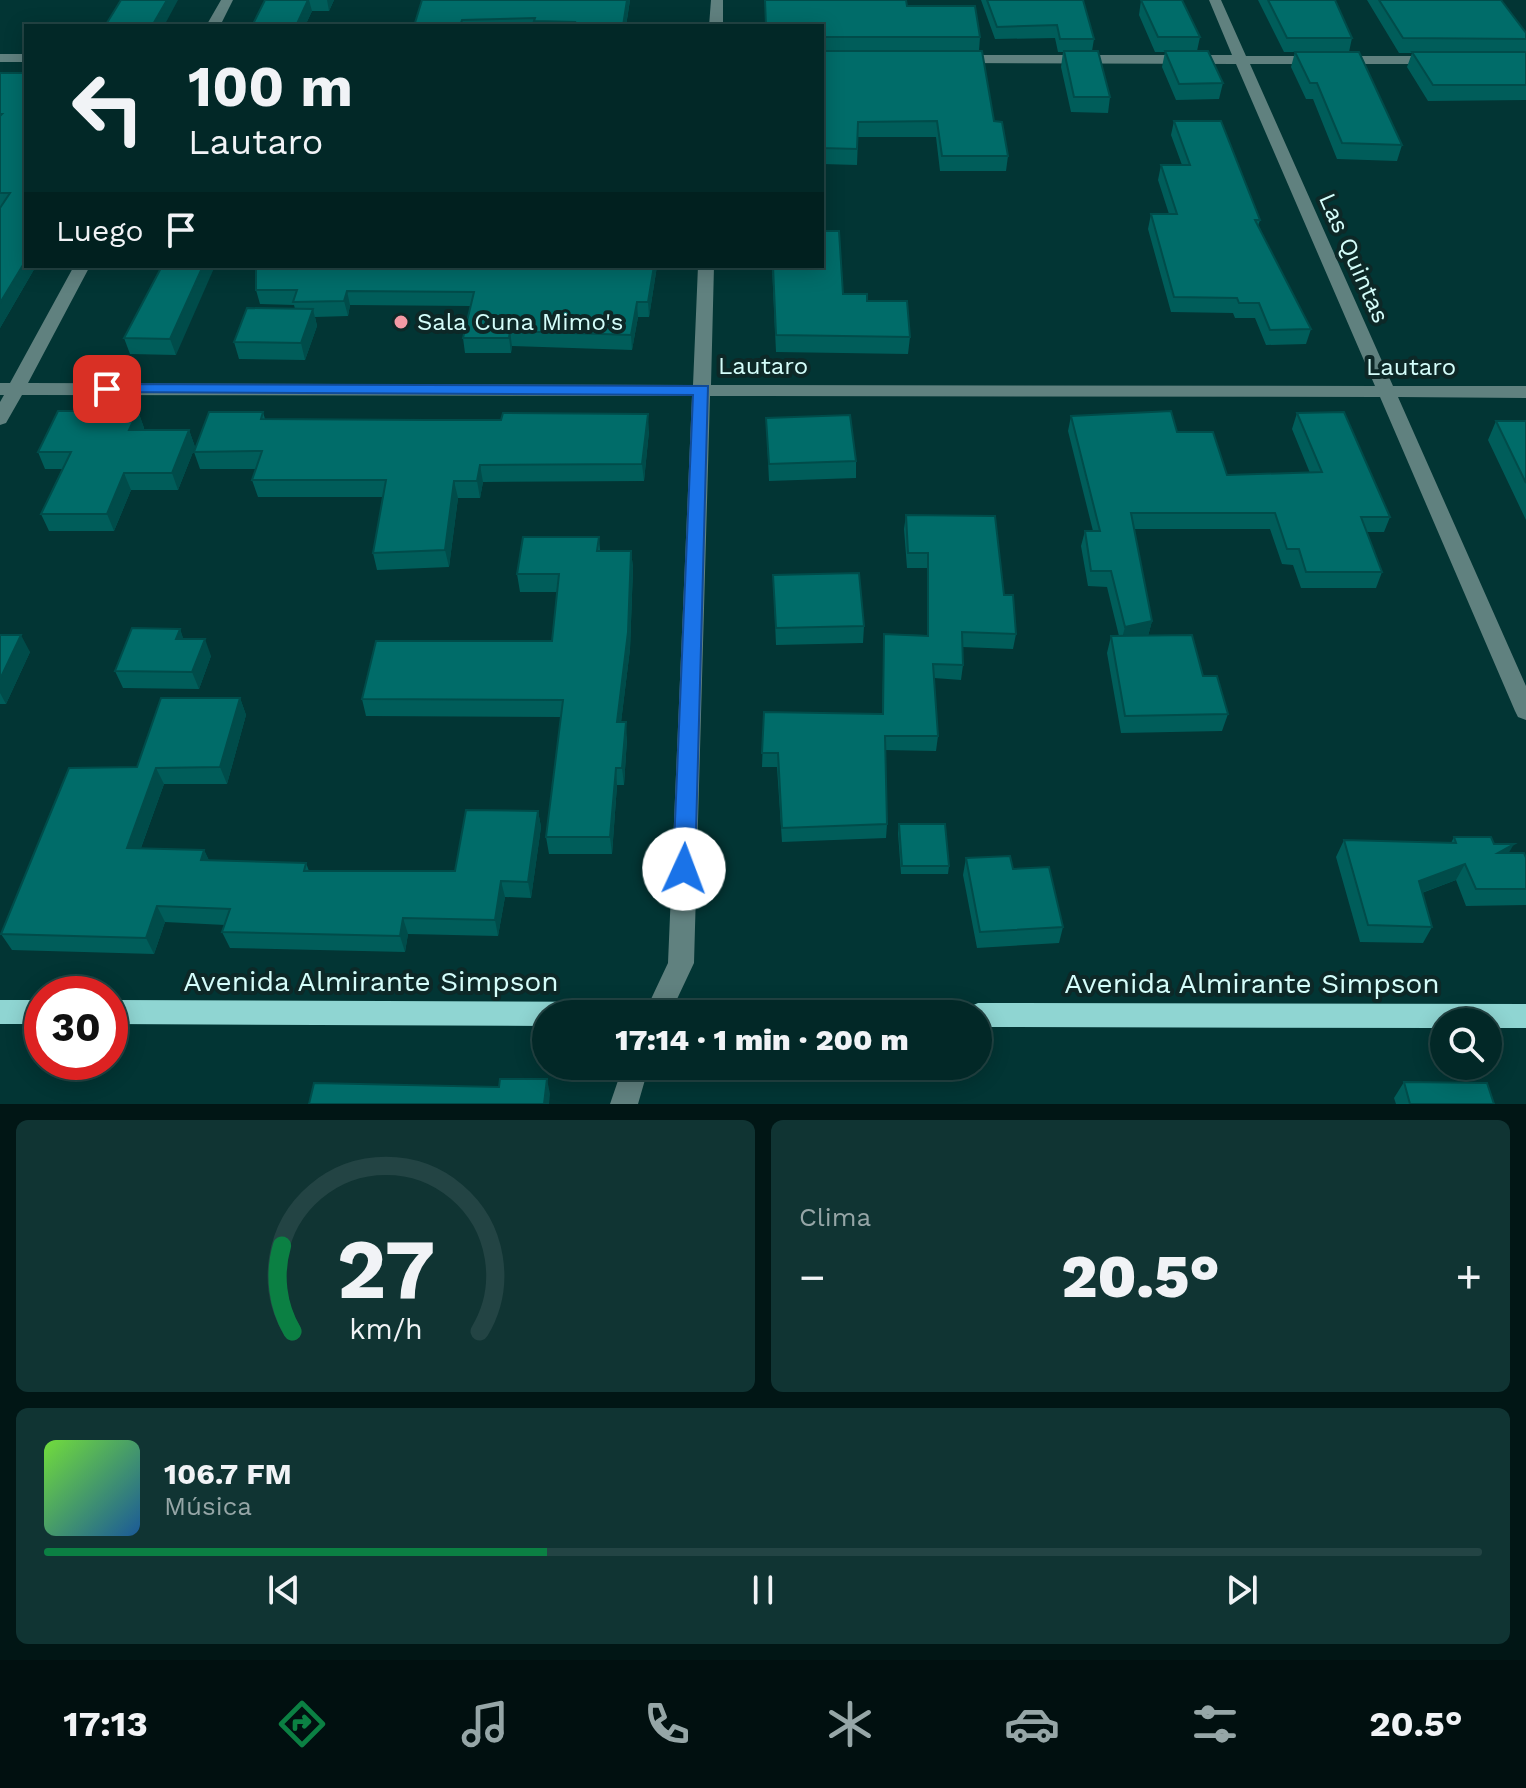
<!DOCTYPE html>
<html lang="es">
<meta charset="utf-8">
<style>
:root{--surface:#022827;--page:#103433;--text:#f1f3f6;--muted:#96a6a7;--line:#234444;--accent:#0b8043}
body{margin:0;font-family:"Work Sans",sans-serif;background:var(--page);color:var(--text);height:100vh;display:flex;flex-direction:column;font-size:30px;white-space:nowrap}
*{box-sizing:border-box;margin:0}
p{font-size:26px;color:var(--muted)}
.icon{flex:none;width:44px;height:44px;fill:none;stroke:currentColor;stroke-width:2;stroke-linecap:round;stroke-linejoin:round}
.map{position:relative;height:1104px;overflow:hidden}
.details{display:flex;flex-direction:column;gap:16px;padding:16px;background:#011615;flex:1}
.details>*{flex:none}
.banner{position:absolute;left:24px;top:24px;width:800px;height:244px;border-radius:0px;box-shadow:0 4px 20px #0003,0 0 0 2px var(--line);background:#022827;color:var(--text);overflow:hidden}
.fabs{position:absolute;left:1430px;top:1008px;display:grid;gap:16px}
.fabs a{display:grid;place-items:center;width:72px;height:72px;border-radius:50%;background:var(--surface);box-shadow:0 4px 20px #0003,0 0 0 2px var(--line);font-size:40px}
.speed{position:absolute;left:24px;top:976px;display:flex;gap:16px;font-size:40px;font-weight:700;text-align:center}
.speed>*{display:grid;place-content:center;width:104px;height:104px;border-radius:50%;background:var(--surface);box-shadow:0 4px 20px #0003,0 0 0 2px var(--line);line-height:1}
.speed .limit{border:12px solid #d22;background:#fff;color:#111}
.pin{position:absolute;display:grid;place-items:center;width:68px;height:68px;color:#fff;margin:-34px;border-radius:16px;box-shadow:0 4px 12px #0006}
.me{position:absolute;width:88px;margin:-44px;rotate:2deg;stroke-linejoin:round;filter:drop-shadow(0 0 6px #0008)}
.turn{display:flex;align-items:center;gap:28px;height:168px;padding:0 32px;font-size:36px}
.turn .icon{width:104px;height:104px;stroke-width:2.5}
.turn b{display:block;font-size:56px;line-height:68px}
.then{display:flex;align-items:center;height:76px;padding:0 32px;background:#0003;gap:16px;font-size:30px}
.big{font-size:60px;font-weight:800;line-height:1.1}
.details .widget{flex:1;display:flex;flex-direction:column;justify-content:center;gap:12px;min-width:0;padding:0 28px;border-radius:12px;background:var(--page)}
.details .dial{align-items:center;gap:0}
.dial svg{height:208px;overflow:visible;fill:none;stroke:var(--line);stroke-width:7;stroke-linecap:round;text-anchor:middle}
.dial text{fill:var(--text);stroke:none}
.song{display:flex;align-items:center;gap:24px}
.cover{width:96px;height:96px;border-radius:12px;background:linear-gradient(135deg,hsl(100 70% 55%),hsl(210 70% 35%))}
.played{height:8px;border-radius:4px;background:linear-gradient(90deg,var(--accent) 35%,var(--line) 35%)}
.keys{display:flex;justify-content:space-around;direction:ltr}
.heat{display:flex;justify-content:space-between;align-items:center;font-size:44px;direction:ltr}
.details .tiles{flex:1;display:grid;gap:16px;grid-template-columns:1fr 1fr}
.widget:last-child{grid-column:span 2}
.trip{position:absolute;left:532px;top:1000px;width:460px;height:80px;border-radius:40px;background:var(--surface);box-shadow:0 4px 20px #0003,0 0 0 2px var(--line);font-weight:800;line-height:80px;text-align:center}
.menu{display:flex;height:128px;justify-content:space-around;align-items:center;background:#011010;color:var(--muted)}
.menu .icon{width:56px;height:56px}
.menu .on{color:var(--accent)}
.menu b{font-size:36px;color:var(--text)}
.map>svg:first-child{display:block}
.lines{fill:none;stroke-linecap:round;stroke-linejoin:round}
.minor{fill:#60817f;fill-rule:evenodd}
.major{fill:#8fd5d2;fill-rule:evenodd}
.wall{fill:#005d5a}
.shaded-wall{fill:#004c4a}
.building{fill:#006c69;stroke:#004c4a;stroke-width:2}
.route{fill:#1a73e8;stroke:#114b97;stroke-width:2}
.poi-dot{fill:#f49aa5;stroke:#0d2827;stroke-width:3}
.labels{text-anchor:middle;stroke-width:8;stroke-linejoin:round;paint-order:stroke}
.street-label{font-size:24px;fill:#d4fdfa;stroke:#0d2827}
.poi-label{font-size:24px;fill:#d4fdfa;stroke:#0d2827;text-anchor:start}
.near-street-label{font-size:28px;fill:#d4fdfa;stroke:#0d2827}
</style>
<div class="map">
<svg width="1526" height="1104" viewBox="0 0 1526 1104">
<rect width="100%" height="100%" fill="#023534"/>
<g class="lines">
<!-- minor -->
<path class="minor" d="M221,0H233L220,26H206Z
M711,0H723V26H709Z
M1209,0H1221L1246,56H1434L1441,60L1434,64H1250L1393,386H1526V398L1398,397L1526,686V720L1518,717L1515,711L1380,397L710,396L694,963L670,1014H644L668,963L692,396L22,395L6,423L0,425V402L4,395H0V383H10L74,266H90L28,383L693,385L698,266H714L711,385L1375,386L1236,64L958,63L951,59L958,55H1232Z
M0,54H26V62H0Z
M623,1066H649L638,1104H610Z"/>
<!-- major -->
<path class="major" d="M0,1000H42V1024H0Z
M110,1000L632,1002L641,1006L645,1014H546V1026L110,1024Z
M978,1003L1526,1004V1028H1488V1022H1444V1028L978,1027V1014H965L969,1007Z"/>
</g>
<!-- wall -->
<path class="wall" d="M265,0H334L329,11H312L305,26H252Z
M422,0H630L626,26H414Z
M981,0H1083L1094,39L1092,51L1110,97L1108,113L1071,112L1061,67L1063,52H1058L1055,38L995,39Z
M1141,0L1200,37L1197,51L1223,83L1219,99L1176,100L1162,67L1165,52H1155L1139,15Z
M1258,0H1335L1352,38L1349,52L1402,145L1397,161L1337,159L1313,99H1306L1291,67L1295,52H1284Z
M1367,0H1501L1526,33V100L1428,101L1407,67L1412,53H1399Z
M907,6L980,37L979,51L994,121L1008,156L1006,171H940L936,137H858L857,165L822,164V26Z
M0,73L26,266H36L0,328L1,206H0Z
M1174,121L1260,220L1258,226L1311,329L1306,344L1266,345L1255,318H1235L1233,313L1171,312L1148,229L1151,214H1169L1158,180L1161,165H1182L1171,135Z
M162,266L176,355L130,354L124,338Z
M657,266L649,317H638L632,350L512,346L511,353H465L463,338L471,306L350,305L348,316L315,317L317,326L305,360L239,359L234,342L295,309L294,305L260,304L256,290Z
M772,266H822L843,294L867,301L910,337L908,354L776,352Z
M138,411L144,428L143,430H189L195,447L178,490H131L114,531H49L41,514L62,469H45L38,452Z
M263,412L265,419L649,431L644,481L483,482L480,498H458L449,567L377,570L373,553L383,497H258L252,480L256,469H200L194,452Z
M1297,413L1390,517L1384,532H1367L1382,572L1376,588H1301L1293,565L1282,564L1270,529H1134L1152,621L1148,636L1203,676L1228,714L1222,731L1121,733L1107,653L1111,636H1119L1107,587L1088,586L1081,546L1085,531H1093L1068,431L1071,416L1177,432L1227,475L1310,473L1292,429Z
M766,418L856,461V478L769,481Z
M1496,421H1526V520L1488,440Z
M906,515L1004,595L1016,634L1013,649L962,647L963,665L961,680L934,678L938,736L936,751L885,750L887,824L886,838L782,842L777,767H762L764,712L882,714L884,634L927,635V568H907L904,529Z
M599,537L600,551H631L633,568L630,649L621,722L627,739L624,785H617L612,854H549L546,837L561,717L366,716L362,699L552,641L557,592H520L517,574Z
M773,575L864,626L863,643L776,645Z
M180,629L183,639L211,656L199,689L123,688L115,671Z
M0,635L30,652L6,704H0Z
M240,698L246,715L227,784H164L141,848L204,850L209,861L306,863L309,871H455L538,811L541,827L531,898L505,897L498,936L408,934L405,952L230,948L222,932L225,925L165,922L154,954L12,950L1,934L137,767Z
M899,824L949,866L948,874H901L898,833Z
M1454,837L1494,844L1508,853L1526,858V905L1466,906L1456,880L1422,893L1432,927L1423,943L1360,942L1336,857L1344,840L1451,843Z
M966,858L1013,869L1063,927L1059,943L977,948L963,875Z
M1404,1082L1494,1104H1396L1394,1098Z"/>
<!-- shaded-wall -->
<path class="shaded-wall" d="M167,0H178L164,26H152Z
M308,0H309L312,11L305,26H296Z
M327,0H334L329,11Z
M627,0H630L626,26H623Z
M26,260V266H36L0,328V303Z
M203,266H215L176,355L170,339Z
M654,266H657L649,317L648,302Z
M347,291L350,305L348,316L344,301Z
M637,302L638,317L632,350L631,335Z
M313,309L317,326L305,360L301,343Z
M510,331L512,346L511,353L509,338Z
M138,411L144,428L136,447L129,430Z
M648,414L649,431L644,481L642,464Z
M189,430L195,447L178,490L172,473Z
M480,465L483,482L480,498L477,481Z
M124,473L131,490L114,531L107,514Z
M454,481L458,498L449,567L445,550Z
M631,551L633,568L630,649L619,739L617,722Z
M1152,621L1148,636L1121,642L1125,627Z
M180,629L186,646L176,639Z
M21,635L30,652L6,704L0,693V679Z
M205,639L211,656L199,689L192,672Z
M240,698L246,715L227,784L220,767Z
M626,722L627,739L624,785L622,768Z
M156,768L164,784L135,864L127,848Z
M616,768L617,785L612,854L610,837Z
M538,811L541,827L531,898L528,882Z
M1514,844L1504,861L1498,853Z
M204,850L212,866L201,860Z
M1465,864L1456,880L1410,897L1419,881Z
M501,881L505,897L498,936L495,920Z
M157,906L165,922L154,954L146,938Z
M403,918L408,934L405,952L400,936Z
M547,1079L550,1094L549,1104H544Z"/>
<!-- building -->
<path class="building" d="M121,0H167L152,26H105Z
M265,0H308L296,26H252Z
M422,0H627L623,26H574L575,22L534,21L535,18L462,20L460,26H414Z
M765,0H906L907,6H975L980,37H822V39V26H766Z
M987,0H1083L1094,39H1060L1057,25L997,27Z
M1141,0H1182L1200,37H1158Z
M1268,0H1335L1352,38H1287Z
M1379,0H1501L1526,33V39L1403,38Z
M822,51H982L994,121L1002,122L1008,156H942L937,121L858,122L857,149L822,148Z
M1064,51H1098L1110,97H1074Z
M1165,51H1208L1223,83L1179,84Z
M1295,52H1359L1402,145L1342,143L1317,83H1310Z
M1412,52H1526V85H1433Z
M0,73H26V260L0,303V208L10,193H0V116L2,114H0Z
M1174,121H1221L1260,220H1255L1311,329L1270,330L1259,303H1239L1237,298L1174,297L1151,214H1177L1161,165H1190Z
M822,231H839L843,294H867V301H907L910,337L776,335L773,266H822Z
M162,266H203L170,339L124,338Z
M256,266H654L648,302H637L631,335L510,331L509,338H463L474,292L347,291L344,301L293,302L297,290H256Z
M247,308L313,309L301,343L234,342Z
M58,411H138L129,430H189L172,473H124L107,514H41L71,452H38Z
M1171,411L1177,432H1213L1227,475L1322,472L1297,413L1344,412L1390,517H1361L1382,572H1306L1299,549H1287L1275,513H1131L1152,621L1125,627L1111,571H1091L1085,531H1100L1071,416Z
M209,412H263L261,419L429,420H501L503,413L648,414L642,464L480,465L477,481H454L445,550L373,553L386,480H252L262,451L194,452Z
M850,415L856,461L769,464L766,418Z
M1496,421H1526V483Z
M906,515L995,516L1004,595H1013L1016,634L962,632L963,665L933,664L938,736H885L887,824L782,828L778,753H762L764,712L883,714L884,634L928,636V553H908Z
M523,537H599L597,551H631L628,632L617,722H626L622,768H616L610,837H546L563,700L362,699L376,641H552L559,574H517Z
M859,573L864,626L776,628L773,575Z
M132,628L180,629L176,639H205L192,672L115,671Z
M0,635H21L0,679Z
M1192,635L1203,676H1217L1228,714L1125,716L1111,636Z
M161,698H240L220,767L156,768L127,848L204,850L201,860L306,863L304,871H455L466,810L538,811L528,882L501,881L495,920L403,918L400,936L222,932L230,909L157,906L146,938L1,934L69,768L137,767Z
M899,824H945L949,866H902Z
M1454,837H1491L1494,844H1514L1498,853H1524L1526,858V889H1476L1465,864L1419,881L1432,927L1368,925L1344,840L1456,843Z
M1010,856L1013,869L1049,867L1063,927L980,932L966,858Z
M500,1079H547L544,1104H309L314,1083L499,1087Z
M1404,1082L1487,1083L1494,1104H1410Z"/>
<!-- route -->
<path class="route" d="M107,384L708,386L695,869L692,875H676L673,869L693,395L102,392V385Z"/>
<!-- markers -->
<circle class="poi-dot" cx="401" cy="322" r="8"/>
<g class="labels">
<!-- street labels -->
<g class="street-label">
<text transform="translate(1354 258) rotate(66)" y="8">Las Quintas</text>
<text x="763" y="374">Lautaro</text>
<text x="1411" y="375">Lautaro</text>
</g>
<!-- poi labels -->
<g class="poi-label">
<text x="417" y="330">Sala Cuna Mimo's</text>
</g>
<!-- near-street labels -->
<g class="near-street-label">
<text x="371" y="991">Avenida Almirante Simpson</text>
<text x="1252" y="993">Avenida Almirante Simpson</text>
</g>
</g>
</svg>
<div class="fabs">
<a><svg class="icon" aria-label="search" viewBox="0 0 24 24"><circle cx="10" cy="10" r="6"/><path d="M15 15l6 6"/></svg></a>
</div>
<div class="speed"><div class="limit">30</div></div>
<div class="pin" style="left:107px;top:389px;background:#d93025"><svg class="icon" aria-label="arrive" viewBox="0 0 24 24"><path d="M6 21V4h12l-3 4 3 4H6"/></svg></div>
<svg class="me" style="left:684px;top:869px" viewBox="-20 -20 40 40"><circle r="19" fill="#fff"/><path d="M0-13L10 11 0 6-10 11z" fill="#1a73e8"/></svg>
<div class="trip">17:14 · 1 min · 200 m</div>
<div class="banner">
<div class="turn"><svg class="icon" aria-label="left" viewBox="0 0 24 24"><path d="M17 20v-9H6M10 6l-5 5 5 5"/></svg><div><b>100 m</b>Lautaro</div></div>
<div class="then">Luego<svg class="icon" aria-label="arrive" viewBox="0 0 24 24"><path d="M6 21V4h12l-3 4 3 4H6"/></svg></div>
</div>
</div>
<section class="details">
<div class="tiles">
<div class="widget dial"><svg viewBox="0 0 100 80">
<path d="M14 69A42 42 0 1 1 86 69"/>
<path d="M14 69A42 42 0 0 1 10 36" stroke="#0b8043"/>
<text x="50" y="56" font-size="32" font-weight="700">27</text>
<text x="50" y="72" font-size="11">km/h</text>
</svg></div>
<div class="widget"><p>Clima</p>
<div class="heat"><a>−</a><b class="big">20.5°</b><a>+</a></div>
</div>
<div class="widget">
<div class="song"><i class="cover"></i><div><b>106.7 FM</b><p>Música</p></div></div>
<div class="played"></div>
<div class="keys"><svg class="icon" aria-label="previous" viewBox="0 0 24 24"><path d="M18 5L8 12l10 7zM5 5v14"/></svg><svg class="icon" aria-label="pause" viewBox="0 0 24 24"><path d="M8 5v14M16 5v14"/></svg><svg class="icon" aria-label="next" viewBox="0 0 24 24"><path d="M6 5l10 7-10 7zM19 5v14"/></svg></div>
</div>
</div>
</section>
<nav class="menu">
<b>17:13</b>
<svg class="icon on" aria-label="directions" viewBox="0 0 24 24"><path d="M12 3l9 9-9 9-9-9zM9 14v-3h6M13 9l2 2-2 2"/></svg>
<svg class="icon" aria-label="music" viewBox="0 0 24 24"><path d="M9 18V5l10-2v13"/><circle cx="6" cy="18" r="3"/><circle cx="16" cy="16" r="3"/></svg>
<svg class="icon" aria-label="phone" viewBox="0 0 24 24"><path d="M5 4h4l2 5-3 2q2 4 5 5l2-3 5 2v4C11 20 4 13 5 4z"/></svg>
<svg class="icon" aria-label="climate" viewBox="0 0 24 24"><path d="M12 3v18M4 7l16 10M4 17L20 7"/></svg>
<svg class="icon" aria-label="car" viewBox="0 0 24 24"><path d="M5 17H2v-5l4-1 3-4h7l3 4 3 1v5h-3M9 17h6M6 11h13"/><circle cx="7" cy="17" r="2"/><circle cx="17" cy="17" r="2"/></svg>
<svg class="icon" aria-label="filters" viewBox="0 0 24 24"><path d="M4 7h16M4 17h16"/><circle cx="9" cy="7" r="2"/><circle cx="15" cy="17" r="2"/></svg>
<b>20.5°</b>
</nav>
